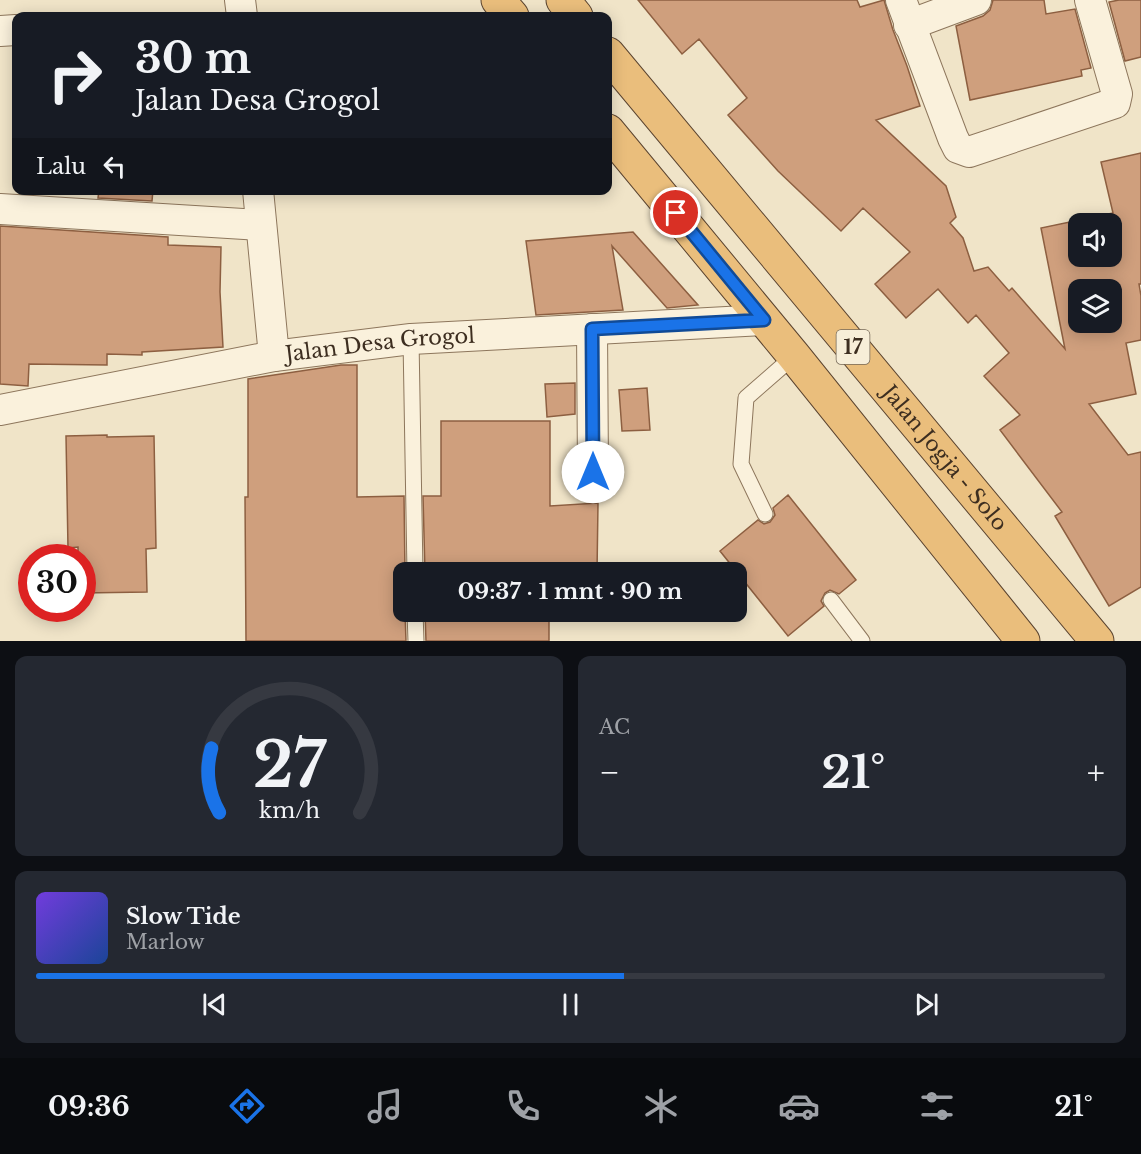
<!DOCTYPE html>
<html lang="id">
<meta charset="utf-8">
<style>
:root{--surface:#171b24;--page:#242831;--text:#f1f3f6;--muted:#9ea1a6;--line:#363941;--accent:#1a73e8}
body{margin:0;font-family:"Libre Baskerville",serif;background:var(--page);color:var(--text);height:100vh;display:flex;flex-direction:column;font-size:22px;white-space:nowrap}
*{box-sizing:border-box;margin:0}
p{font-size:20px;color:var(--muted)}
.icon{flex:none;width:33px;height:33px;fill:none;stroke:currentColor;stroke-width:2;stroke-linecap:round;stroke-linejoin:round}
.map{position:relative;height:641px;overflow:hidden}
.side{display:flex;flex-direction:column;gap:15px;padding:15px;background:#0d0f14;flex:1}
.side>*{flex:none}
.hud{position:absolute;left:12px;top:12px;width:600px;height:183px;border-radius:12px;box-shadow:0 3px 15px #0003;background:#171b24;color:var(--text);overflow:hidden}
.buttons{position:absolute;left:1068px;top:213px;display:grid;gap:12px}
.buttons a{display:grid;place-items:center;width:54px;height:54px;border-radius:12px;background:var(--surface);box-shadow:0 3px 15px #0003;font-size:30px}
.speed{position:absolute;left:18px;top:544px;display:flex;gap:12px;font-size:30px;font-weight:700;text-align:center}
.speed>*{display:grid;place-content:center;width:78px;height:78px;border-radius:50%;background:var(--surface);box-shadow:0 3px 15px #0003;line-height:1}
.speed .limit{border:9px solid #d22;background:#fff;color:#111}
.pin{position:absolute;display:grid;place-items:center;width:51px;height:51px;color:#fff;margin:-26px;border:3px solid #fff;border-radius:50%;box-shadow:0 2px 6px #0007}
.me{position:absolute;width:66px;margin:-33px;rotate:0deg;stroke-linejoin:round;filter:drop-shadow(0 0 4px #0008)}
.turn{display:flex;align-items:center;gap:21px;height:126px;padding:0 24px;font-size:27px}
.turn .icon{width:78px;height:78px;stroke-width:2.5}
.turn b{display:block;font-size:42px;line-height:51px}
.then{display:flex;align-items:center;height:57px;padding:0 24px;background:#0003;gap:12px;font-size:22px}
.big{font-size:45px;font-weight:700;line-height:1.1}
.side .tile{flex:1;display:flex;flex-direction:column;justify-content:center;gap:9px;min-width:0;padding:0 21px;border-radius:12px;background:var(--page)}
.side .dial{align-items:center;gap:0}
.dial svg{height:156px;overflow:visible;fill:none;stroke:var(--line);stroke-width:7;stroke-linecap:round;text-anchor:middle}
.dial text{fill:var(--text);stroke:none}
.song{display:flex;align-items:center;gap:18px}
.cover{width:72px;height:72px;border-radius:9px;background:linear-gradient(135deg,hsl(260 70% 55%),hsl(220 70% 35%))}
.played{height:6px;border-radius:3px;background:linear-gradient(90deg,var(--accent) 55%,var(--line) 55%)}
.keys{display:flex;justify-content:space-around;direction:ltr}
.heat{display:flex;justify-content:space-between;align-items:center;font-size:33px;direction:ltr}
.side .tiles{flex:1;display:grid;gap:15px;grid-template-columns:1fr 1fr}
.tile:last-child{grid-column:span 2}
.trip{position:absolute;left:393px;top:562px;width:354px;height:60px;border-radius:12px;background:var(--surface);box-shadow:0 3px 15px #0003;font-weight:700;line-height:60px;text-align:center}
.dock{display:flex;height:96px;justify-content:space-around;align-items:center;background:#090b0e;color:var(--muted)}
.dock .icon{width:42px;height:42px}
.dock .on{color:var(--accent)}
.dock b{font-size:27px;color:var(--text)}
.map>svg:first-child{display:block}
.building{fill:#cf9f7d;stroke:#8d5f41;stroke-width:1.5;fill-rule:evenodd}
.lines{fill:none;stroke-linecap:round;stroke-linejoin:round}
.service-casing{stroke:#8d765c;stroke-width:17}
.minor-casing{stroke:#8d765c;stroke-width:32}
.trunk-casing{stroke:#5b4430;stroke-width:35}
.service{stroke:#faf1dc;stroke-width:15}
.minor{stroke:#faf1dc;stroke-width:30}
.trunk{stroke:#eabe7c;stroke-width:33}
.route-casing{stroke:#114b97;stroke-width:15}
.route{stroke:#1a73e8;stroke-width:10}
.labels{text-anchor:middle;stroke-width:4.5;stroke-linejoin:round;paint-order:stroke}
.shield{fill:#f7eed8;stroke:#756857;stroke-width:1.5}
.shield-label{font-size:20px;font-weight:bold;fill:#3d2e20}
.street-label{font-size:21px;fill:#3d2e20;stroke:#f7eed8}
</style>
<div class="map">
<svg width="1141" height="641" viewBox="0 0 1141 641">
<rect width="100%" height="100%" fill="#f0e4c8"/>
<!-- building -->
<path class="building" d="M638,0H857L860,7L884,0L893,30L907,66L920,106L876,120L946,186L956,217L950,223L963,238L974,271L988,267L1009,291L1012,288L1065,349L1041,228L1113,213L1101,162L1141,153V284H1139L1141,296V340L1126,343L1136,394L1089,404L1128,455L1141,452V587L1109,606L1055,516L1062,512L1000,430L1020,415L984,376L1009,353L976,315L968,323L938,289L906,318L875,284L910,252L863,208L841,231L778,171L728,115L747,98L699,39L682,54ZM1078,224H1112V256H1078ZM1078,290H1112V322H1078Z
M993,0H1044L1046,14L1075,9L1091,68L1081,70L1082,76L970,100L956,26L983,16L990,10Z
M1119,0H1141V57L1125,61L1109,2Z
M99,190H153L152,201L98,198Z
M0,226L168,237V245L221,247L220,292L223,347L142,352V355L107,354V365L29,364L28,386L0,384Z
M633,232L698,305L667,308L612,246L623,310L536,315L526,241Z
M341,365H357V497L404,496L405,573H404V612H405L406,641H246L245,497H248V379Z
M575,383V414L547,417L545,384Z
M647,388L650,430L622,431L619,390Z
M441,421H550V506L598,503L597,573H425L423,496H441Z
M107,435V437L154,436L156,548L146,549L147,592L82,593V558H78V547L68,548L66,436Z
M788,495L856,580L839,594L830,590L825,593L821,601L824,606L788,636L720,551L758,520L764,524L770,522L775,515L773,508Z
M425,612H549V641H426Z"/>
<g class="lines">
<defs>
<path id="service" d="M411,339L415,573
M765,514L741,464L746,398L794,356
M831,600L862,641
M415,612L416,641"/>
<g id="minor">
<path d="M240,0L242,16"/>
<path d="M901,0L953,138L958,148L969,152L1115,103L1117,94L1090,0"/>
<path d="M909,25L976,0"/>
<path d="M0,31L16,30"/>
<path d="M258,190L274,356"/>
<path d="M0,209L261,225"/>
<path d="M592,329L593,472"/>
<path id="s1" d="M0,410L274,356L411,339L764,320"/>
</g>
<g id="trunk">
<path d="M498,0L512,16"/>
<path d="M563,0L576,16"/>
<path id="s2" d="M608,54L1097,641"/>
<path d="M608,131L794,356L1023,641"/>
</g>
</defs>
<!-- service casing -->
<use href="#service" class="service-casing"/>
<!-- minor casing -->
<use href="#minor" class="minor-casing"/>
<!-- trunk casing -->
<use href="#trunk" class="trunk-casing"/>
<!-- service -->
<use href="#service" class="service"/>
<!-- minor -->
<use href="#minor" class="minor"/>
<!-- trunk -->
<use href="#trunk" class="trunk"/>
</g>
<g class="lines">
<defs>
<path id="route" d="M593,472L592,329L764,320L676,213"/>
</defs>
<!-- route casing -->
<use href="#route" class="route-casing"/>
<!-- route -->
<use href="#route" class="route"/>
</g>
<g class="labels">
<!-- shield labels -->
<rect class="shield" x="836.5" y="330" width="33" height="34" rx="4.5"/>
<g class="shield-label">
<text x="853" y="354">17</text>
</g>
<!-- street labels -->
<g class="street-label">
<text dy="7" stroke="none"><textPath href="#s1" startOffset="386">Jalan Desa Grogol</textPath></text>
<text dy="7" stroke="none"><textPath href="#s2" startOffset="526">Jalan Jogja - Solo</textPath></text>
</g>
</g>
</svg>
<div class="buttons">
<a><svg class="icon" aria-label="sound" viewBox="0 0 24 24"><path d="M4 9h4l5-4v14l-5-4H4zM17 9q2 3 0 6"/></svg></a>
<a><svg class="icon" aria-label="layers" viewBox="0 0 24 24"><path d="M12 4l9 5-9 5-9-5zM3 14l9 5 9-5"/></svg></a>
</div>
<div class="speed"><div class="limit">30</div></div>
<div class="pin" style="left:676px;top:213px;background:#d93025"><svg class="icon" aria-label="arrive" viewBox="0 0 24 24"><path d="M6 21V4h12l-3 4 3 4H6"/></svg></div>
<svg class="me" style="left:593px;top:472px" viewBox="-20 -20 40 40"><circle r="19" fill="#fff"/><path d="M0-13L10 11 0 6-10 11z" fill="#1a73e8"/></svg>
<div class="trip">09:37 · 1 mnt · 90 m</div>
<div class="hud">
<div class="turn"><svg class="icon" aria-label="right" viewBox="0 0 24 24"><path d="M7 20v-9h11M14 6l5 5-5 5"/></svg><div><b>30 m</b>Jalan Desa Grogol</div></div>
<div class="then">Lalu<svg class="icon" aria-label="left" viewBox="0 0 24 24"><path d="M17 20v-9H6M10 6l-5 5 5 5"/></svg></div>
</div>
</div>
<section class="side">
<div class="tiles">
<div class="tile dial"><svg viewBox="0 0 100 80">
<path d="M14 69A42 42 0 1 1 86 69"/>
<path d="M14 69A42 42 0 0 1 10 36" stroke="#1a73e8"/>
<text x="50" y="56" font-size="32" font-weight="700">27</text>
<text x="50" y="72" font-size="11">km/h</text>
</svg></div>
<div class="tile"><p>AC</p>
<div class="heat"><a>−</a><b class="big">21°</b><a>+</a></div>
</div>
<div class="tile">
<div class="song"><i class="cover"></i><div><b>Slow Tide</b><p>Marlow</p></div></div>
<div class="played"></div>
<div class="keys"><svg class="icon" aria-label="previous" viewBox="0 0 24 24"><path d="M18 5L8 12l10 7zM5 5v14"/></svg><svg class="icon" aria-label="pause" viewBox="0 0 24 24"><path d="M8 5v14M16 5v14"/></svg><svg class="icon" aria-label="next" viewBox="0 0 24 24"><path d="M6 5l10 7-10 7zM19 5v14"/></svg></div>
</div>
</div>
</section>
<nav class="dock">
<b>09:36</b>
<svg class="icon on" aria-label="directions" viewBox="0 0 24 24"><path d="M12 3l9 9-9 9-9-9zM9 14v-3h6M13 9l2 2-2 2"/></svg>
<svg class="icon" aria-label="music" viewBox="0 0 24 24"><path d="M9 18V5l10-2v13"/><circle cx="6" cy="18" r="3"/><circle cx="16" cy="16" r="3"/></svg>
<svg class="icon" aria-label="phone" viewBox="0 0 24 24"><path d="M5 4h4l2 5-3 2q2 4 5 5l2-3 5 2v4C11 20 4 13 5 4z"/></svg>
<svg class="icon" aria-label="climate" viewBox="0 0 24 24"><path d="M12 3v18M4 7l16 10M4 17L20 7"/></svg>
<svg class="icon" aria-label="car" viewBox="0 0 24 24"><path d="M5 17H2v-5l4-1 3-4h7l3 4 3 1v5h-3M9 17h6M6 11h13"/><circle cx="7" cy="17" r="2"/><circle cx="17" cy="17" r="2"/></svg>
<svg class="icon" aria-label="filters" viewBox="0 0 24 24"><path d="M4 7h16M4 17h16"/><circle cx="9" cy="7" r="2"/><circle cx="15" cy="17" r="2"/></svg>
<b>21°</b>
</nav>
